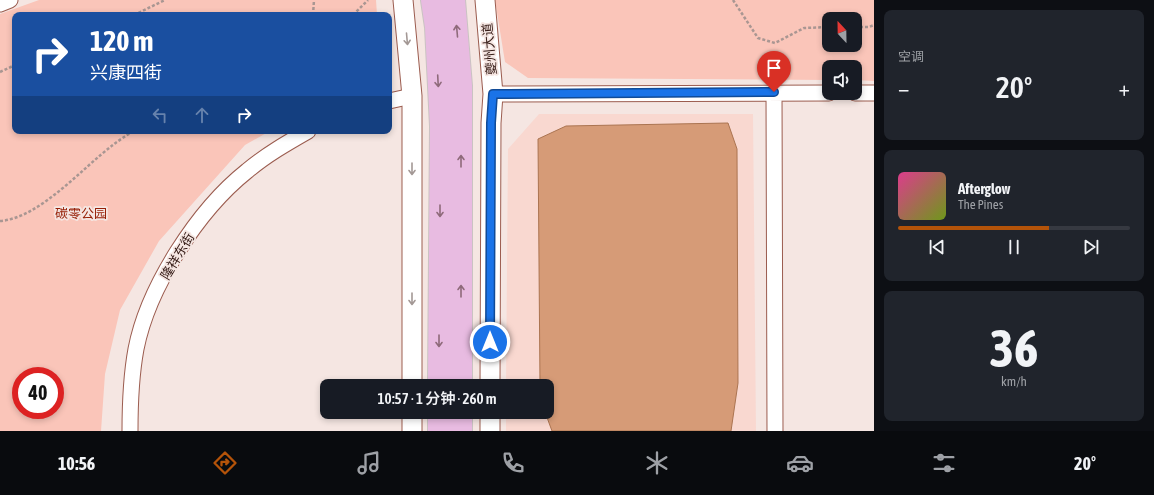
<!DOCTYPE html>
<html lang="zh">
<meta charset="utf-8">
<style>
:root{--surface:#171b24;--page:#20242c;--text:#f1f3f6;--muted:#9ea1a6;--line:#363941;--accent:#b45309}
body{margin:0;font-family:"Asap Condensed","Noto Sans SC",sans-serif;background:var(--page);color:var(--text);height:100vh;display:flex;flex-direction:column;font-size:15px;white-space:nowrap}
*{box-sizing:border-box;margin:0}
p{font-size:13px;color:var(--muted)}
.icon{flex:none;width:22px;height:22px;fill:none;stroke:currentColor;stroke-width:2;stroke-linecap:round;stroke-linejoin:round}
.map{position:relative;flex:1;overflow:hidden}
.panel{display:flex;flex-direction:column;gap:10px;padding:10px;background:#0d0f14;width:280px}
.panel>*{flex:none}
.hud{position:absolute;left:12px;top:12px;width:380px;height:122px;border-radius:8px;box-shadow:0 2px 6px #0003;background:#1a4fa0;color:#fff;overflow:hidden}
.needle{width:26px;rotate:338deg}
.buttons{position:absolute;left:822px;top:12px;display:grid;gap:8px}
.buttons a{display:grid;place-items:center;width:40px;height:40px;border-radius:8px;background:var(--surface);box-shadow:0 2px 6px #0003;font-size:20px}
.speed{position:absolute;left:12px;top:367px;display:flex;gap:8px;font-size:20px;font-weight:700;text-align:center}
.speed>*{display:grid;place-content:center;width:52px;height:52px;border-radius:50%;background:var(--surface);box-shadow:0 2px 6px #0003;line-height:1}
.speed .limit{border:6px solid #d22;background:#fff;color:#111}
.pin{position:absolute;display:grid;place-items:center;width:34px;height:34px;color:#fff;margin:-41px -17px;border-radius:50% 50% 50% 0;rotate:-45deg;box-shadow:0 0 4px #0007}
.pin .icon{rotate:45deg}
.me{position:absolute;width:44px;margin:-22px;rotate:0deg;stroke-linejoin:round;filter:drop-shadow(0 0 3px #0008)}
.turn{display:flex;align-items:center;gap:14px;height:84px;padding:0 12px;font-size:18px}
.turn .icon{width:52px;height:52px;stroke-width:2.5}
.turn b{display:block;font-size:28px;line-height:34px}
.lanes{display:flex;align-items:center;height:38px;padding:0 12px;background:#0003;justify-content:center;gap:20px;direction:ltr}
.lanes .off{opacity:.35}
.big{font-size:30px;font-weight:600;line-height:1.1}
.panel .card{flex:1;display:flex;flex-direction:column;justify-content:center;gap:6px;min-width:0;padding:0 14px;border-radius:8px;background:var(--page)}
.panel .dial{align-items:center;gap:0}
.dial b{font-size:52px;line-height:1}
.song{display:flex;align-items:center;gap:12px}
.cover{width:48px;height:48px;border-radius:6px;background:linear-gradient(135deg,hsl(330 70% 55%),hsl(80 70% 35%))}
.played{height:4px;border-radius:2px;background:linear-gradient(90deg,var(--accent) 65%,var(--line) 65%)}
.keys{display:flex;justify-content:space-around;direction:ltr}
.heat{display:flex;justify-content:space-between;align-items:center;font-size:22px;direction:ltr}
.trip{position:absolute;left:320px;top:379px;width:234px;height:40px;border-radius:8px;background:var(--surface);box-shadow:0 2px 6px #0003;font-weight:600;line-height:40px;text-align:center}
.dock{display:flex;height:64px;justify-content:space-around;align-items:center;background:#090b0e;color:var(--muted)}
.dock .icon{width:28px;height:28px}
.dock .current{color:var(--accent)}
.dock b{font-size:18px;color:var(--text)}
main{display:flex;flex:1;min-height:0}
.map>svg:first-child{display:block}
.built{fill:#f9d8d0}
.green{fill:#fac5b9;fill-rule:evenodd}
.building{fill:#d69b77;stroke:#ab7451}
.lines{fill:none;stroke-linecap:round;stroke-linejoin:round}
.minor-casing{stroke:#9b5c4f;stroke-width:17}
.tertiary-casing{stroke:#9b5c4f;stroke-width:21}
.primary-casing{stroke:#cac3c2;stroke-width:24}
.path{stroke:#a99692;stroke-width:2.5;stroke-dasharray:3 2;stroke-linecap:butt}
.minor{stroke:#fff;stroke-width:15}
.tertiary{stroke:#fff;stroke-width:19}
.primary{stroke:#e8bbe1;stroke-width:22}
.oneway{stroke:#8e6a7a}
.oneway2{stroke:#a39895}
.route-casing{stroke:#114b97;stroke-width:10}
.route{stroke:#1a73e8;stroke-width:7}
.labels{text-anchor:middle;stroke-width:3.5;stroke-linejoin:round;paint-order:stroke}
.street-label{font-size:13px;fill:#331914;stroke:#f5e6e2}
.park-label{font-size:13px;fill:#972108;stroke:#f5e6e2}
</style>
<main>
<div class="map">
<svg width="874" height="431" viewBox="0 0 874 431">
<rect width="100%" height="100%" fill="#f5e6e2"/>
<!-- built -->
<path class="built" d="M539,114H753L756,431H506V412H547V386H506L508,149Z"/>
<!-- green -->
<path class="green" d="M39,0H376L377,15H15V131H270L245,145L159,241L120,310L105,374L101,431H0V14ZM21,376H55V410H21Z
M495,0H874V81L855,80V67H829V80L528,78L505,62ZM829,19H855V45H829Z"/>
<!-- building -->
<path class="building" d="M728,123L737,149L738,383L731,431H552L545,412H547V386H540L538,139L566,126Z"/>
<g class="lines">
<defs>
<path id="minor" d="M0,4L10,0
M774,92L775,431
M855,93H874
M493,94L829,93
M389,101L412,96
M130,431C130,404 131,376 136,349C148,287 198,210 247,171C266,155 287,143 308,131"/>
<path id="tertiary" d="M403,0L412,96V386
M485,0L493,94L491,123L490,386
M412,431V412
M490,431V412"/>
<path id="primary" d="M432,0L436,27L441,126L439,386
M454,0L461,86V386
M461,412V431
M439,431V412"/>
</defs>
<!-- minor casing -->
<use href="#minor" class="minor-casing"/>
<!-- tertiary casing -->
<use href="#tertiary" class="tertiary-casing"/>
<!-- primary casing -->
<use href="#primary" class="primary-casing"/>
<!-- path -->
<path class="path" d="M733,0L758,38L775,43L804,28L829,27
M134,15L165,0
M313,15L314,0
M353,15L368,0
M855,27H869L874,25
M0,72L15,65
M0,221C40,218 82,168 113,145C119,140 126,136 133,131"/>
<!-- minor -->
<use href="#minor" class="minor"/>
<!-- tertiary -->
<use href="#tertiary" class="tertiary"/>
<!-- primary -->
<use href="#primary" class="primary"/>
</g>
<!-- one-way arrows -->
<defs><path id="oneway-shaft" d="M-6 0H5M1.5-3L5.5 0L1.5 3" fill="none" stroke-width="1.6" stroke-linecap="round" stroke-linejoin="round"/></defs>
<g class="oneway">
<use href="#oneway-shaft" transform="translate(457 31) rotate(-95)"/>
<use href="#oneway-shaft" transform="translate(438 81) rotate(87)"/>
<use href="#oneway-shaft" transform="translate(461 161) rotate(-90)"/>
<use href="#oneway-shaft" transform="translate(440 211) rotate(90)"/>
<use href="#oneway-shaft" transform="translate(461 291) rotate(-90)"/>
<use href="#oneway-shaft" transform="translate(439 341) rotate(90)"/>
</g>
<g class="oneway2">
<use href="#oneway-shaft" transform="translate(407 39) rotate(85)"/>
<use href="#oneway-shaft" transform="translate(412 169) rotate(90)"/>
<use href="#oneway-shaft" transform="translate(412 299) rotate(90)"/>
</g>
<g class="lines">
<defs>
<path id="route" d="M490,342L491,123L493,94L774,92"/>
</defs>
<!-- route casing -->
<use href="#route" class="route-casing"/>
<!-- route -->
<use href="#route" class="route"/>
</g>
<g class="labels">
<!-- street labels -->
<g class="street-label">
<text transform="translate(489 49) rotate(-95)" y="5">夔州大道</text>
<text transform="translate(177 256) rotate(-59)" y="5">隆祥东街</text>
</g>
<!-- park labels -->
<g class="park-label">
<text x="81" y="218">碳零公园</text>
</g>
</g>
</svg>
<div class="buttons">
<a><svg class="needle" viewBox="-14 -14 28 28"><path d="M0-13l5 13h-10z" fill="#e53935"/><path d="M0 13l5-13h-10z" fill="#9ea1a6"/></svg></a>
<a><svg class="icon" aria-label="sound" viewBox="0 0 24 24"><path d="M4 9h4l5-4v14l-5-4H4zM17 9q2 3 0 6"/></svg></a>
</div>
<div class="speed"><div class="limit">40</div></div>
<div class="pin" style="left:774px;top:92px;background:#d93025"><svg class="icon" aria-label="arrive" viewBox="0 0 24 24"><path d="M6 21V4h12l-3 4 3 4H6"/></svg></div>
<svg class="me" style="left:490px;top:342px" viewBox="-20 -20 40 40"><circle r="17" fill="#1a73e8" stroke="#fff" stroke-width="3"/><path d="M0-11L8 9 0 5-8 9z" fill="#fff"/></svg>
<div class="trip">10:57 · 1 分钟 · 260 m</div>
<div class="hud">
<div class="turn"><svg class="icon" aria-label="right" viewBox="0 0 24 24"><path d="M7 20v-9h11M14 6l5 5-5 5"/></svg><div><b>120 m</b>兴康四街</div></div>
<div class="lanes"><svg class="icon off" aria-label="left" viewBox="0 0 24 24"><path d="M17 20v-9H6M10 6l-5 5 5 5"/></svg><svg class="icon off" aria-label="ahead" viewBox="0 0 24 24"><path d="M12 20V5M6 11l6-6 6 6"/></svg><svg class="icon" aria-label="right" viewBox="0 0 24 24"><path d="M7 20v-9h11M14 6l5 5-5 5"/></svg></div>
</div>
</div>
<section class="panel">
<div class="card"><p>空调</p>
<div class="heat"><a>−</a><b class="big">20°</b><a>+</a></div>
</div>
<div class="card">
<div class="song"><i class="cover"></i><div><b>Afterglow</b><p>The Pines</p></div></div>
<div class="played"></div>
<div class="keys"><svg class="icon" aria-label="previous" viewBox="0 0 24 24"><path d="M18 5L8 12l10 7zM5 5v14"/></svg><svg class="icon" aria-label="pause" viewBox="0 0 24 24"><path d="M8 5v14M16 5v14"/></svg><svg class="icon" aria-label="next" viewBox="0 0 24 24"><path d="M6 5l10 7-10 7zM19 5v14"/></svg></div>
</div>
<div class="card dial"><b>36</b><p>km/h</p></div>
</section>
</main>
<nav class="dock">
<b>10:56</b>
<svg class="icon current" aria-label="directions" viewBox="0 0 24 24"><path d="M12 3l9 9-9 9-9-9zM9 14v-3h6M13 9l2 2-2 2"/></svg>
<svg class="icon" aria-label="music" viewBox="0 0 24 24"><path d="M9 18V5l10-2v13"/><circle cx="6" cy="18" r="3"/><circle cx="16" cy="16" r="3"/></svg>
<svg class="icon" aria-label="phone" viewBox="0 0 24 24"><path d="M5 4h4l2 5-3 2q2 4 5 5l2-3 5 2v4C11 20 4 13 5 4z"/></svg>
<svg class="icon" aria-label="climate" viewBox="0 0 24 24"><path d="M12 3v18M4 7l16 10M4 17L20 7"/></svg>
<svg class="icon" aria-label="car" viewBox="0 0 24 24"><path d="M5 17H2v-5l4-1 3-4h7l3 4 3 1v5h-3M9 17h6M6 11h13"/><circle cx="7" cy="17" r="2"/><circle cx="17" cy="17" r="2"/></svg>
<svg class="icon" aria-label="filters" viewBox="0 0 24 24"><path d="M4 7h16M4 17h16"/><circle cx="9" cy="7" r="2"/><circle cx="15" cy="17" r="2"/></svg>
<b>20°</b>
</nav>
